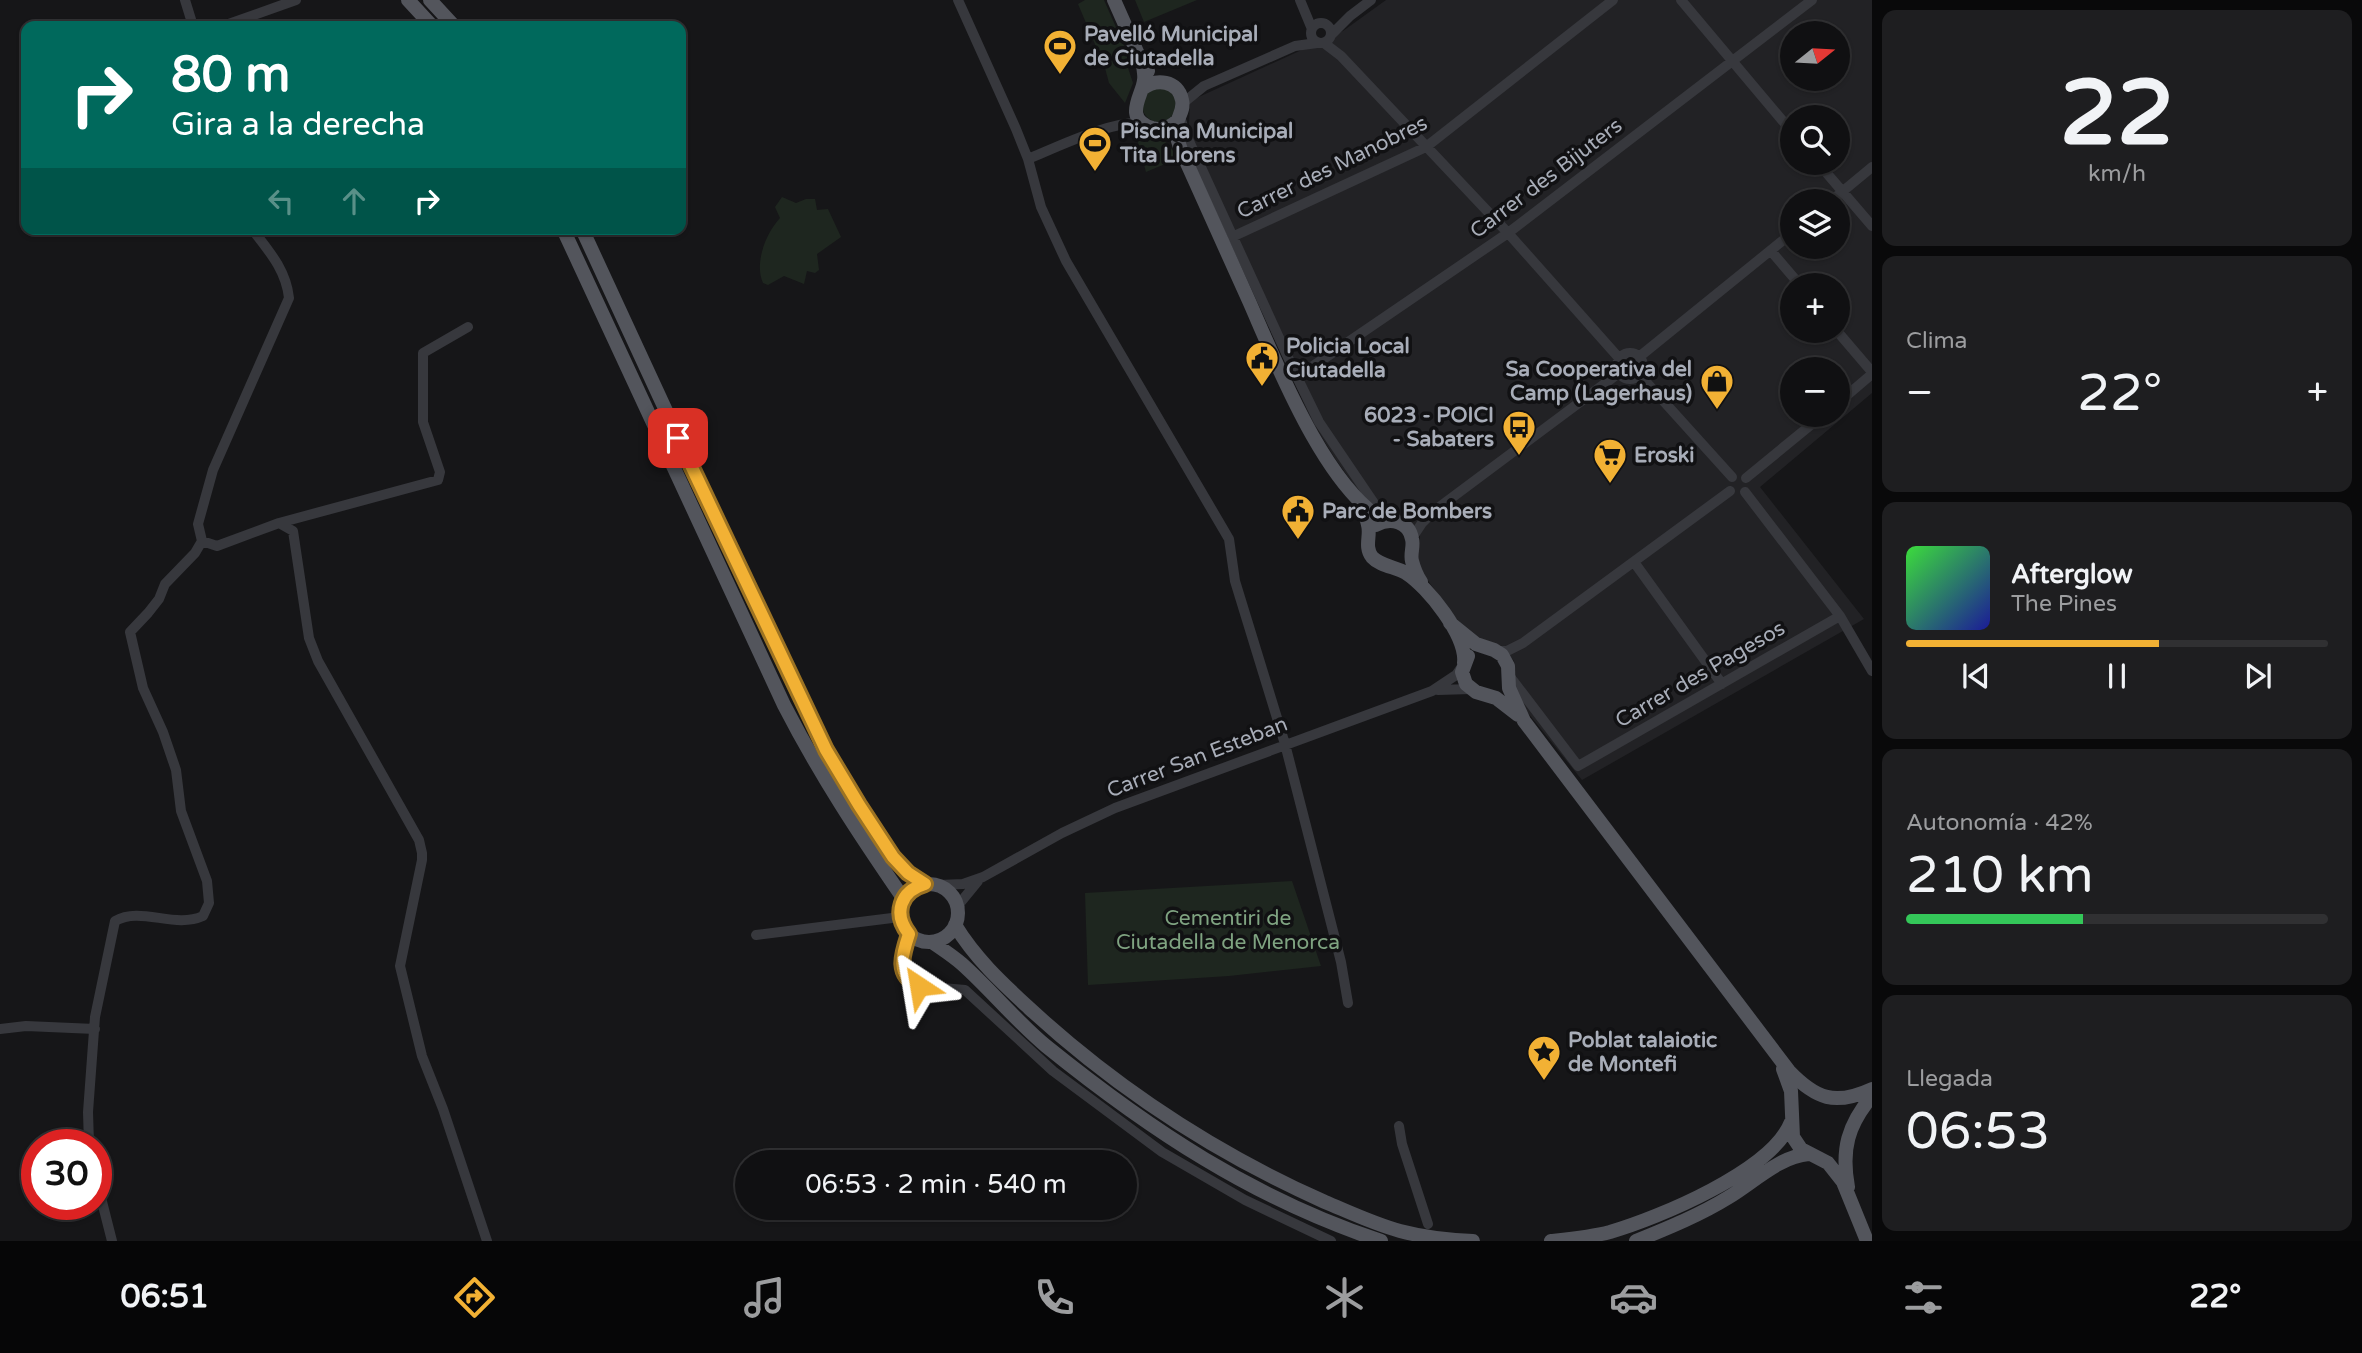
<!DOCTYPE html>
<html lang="es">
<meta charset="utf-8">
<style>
:root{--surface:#101012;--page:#1e1e20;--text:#f1f3f6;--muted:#9c9d9f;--line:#303032;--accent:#f2b134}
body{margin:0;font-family:"Varela Round",sans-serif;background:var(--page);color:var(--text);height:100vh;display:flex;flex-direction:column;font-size:26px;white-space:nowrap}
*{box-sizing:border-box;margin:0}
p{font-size:23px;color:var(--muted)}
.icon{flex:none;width:38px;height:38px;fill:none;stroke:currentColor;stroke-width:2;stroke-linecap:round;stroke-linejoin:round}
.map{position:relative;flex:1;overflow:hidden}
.side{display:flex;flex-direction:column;gap:10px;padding:10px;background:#09090a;width:490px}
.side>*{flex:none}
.guide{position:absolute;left:21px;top:21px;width:665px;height:214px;border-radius:14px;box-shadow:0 2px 5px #0004,0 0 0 2px var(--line);background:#00695c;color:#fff;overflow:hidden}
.needle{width:46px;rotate:72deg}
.tools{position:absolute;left:1780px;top:21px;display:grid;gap:14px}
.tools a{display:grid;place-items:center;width:70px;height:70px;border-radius:50%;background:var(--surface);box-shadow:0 2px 5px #0004,0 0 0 2px var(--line);font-size:35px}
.speed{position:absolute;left:21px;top:1129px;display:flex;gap:14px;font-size:35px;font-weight:700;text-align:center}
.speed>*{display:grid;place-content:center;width:91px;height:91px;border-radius:50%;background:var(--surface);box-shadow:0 2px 5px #0004,0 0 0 2px var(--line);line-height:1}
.speed .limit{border:10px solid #d22;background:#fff;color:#111}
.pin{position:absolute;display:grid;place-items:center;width:60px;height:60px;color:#fff;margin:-30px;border-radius:14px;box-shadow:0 4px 10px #0006}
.me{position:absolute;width:77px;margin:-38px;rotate:327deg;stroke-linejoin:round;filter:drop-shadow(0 0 5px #0008)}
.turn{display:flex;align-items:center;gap:24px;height:147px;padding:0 35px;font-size:32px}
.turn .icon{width:91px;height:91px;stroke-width:2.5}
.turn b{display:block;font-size:49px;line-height:60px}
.lanes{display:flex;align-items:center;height:66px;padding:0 35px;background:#0003;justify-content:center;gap:35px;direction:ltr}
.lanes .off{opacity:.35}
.big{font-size:52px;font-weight:600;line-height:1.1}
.side .tile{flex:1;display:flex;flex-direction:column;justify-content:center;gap:10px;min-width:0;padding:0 24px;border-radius:14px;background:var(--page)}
.side .dial{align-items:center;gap:0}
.dial b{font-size:91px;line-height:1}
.song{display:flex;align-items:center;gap:21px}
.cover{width:84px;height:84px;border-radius:10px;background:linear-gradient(135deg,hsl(120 70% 55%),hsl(240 70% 35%))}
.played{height:7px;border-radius:4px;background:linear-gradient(90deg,var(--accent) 60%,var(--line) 60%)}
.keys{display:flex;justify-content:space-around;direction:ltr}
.heat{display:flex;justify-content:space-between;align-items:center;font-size:38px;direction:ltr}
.charge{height:10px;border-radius:5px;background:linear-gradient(90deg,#34c759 42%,var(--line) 0)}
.trip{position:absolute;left:735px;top:1150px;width:402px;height:70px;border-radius:35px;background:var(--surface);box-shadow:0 2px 5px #0004,0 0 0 2px var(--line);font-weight:600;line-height:70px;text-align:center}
.tab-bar{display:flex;height:112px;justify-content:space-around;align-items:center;background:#060607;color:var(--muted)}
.tab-bar .icon{width:49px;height:49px}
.tab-bar .selected{color:var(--accent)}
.tab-bar b{font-size:32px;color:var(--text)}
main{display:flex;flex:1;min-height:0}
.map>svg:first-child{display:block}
.built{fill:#222225;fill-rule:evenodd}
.green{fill:#1e261f}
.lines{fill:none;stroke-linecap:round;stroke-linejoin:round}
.minor{stroke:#37383d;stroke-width:10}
.major{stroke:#53555c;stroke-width:14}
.route-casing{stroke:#9d7322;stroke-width:18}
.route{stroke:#f2b134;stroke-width:12}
.labels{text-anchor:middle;stroke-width:7;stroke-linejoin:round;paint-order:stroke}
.poi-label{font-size:21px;font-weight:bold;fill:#a8adb8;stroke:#111113;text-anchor:start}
.street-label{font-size:21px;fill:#a8adb8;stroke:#111113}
.park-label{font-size:21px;fill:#7fa381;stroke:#111113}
</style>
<main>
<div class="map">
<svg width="1872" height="1241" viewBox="0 0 1872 1241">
<rect width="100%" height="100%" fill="#161618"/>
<!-- built -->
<path class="built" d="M1386,0H1872V393L1760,487L1864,619L1582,780L1520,703L1514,661L1502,646L1484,642L1464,630L1421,571L1416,561L1420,536L1408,517L1373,511L1336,460L1312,421L1183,139L1189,124L1190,101L1343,31ZM1792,33H1838V79H1792ZM1792,117H1838V163H1792ZM1792,201H1838V247H1792ZM1792,285H1838V331H1792ZM1792,369H1838V415H1792Z"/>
<!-- green -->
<path class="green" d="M1085,0H1104L1133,66L1128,68L1133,83L1125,103L1109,83L1105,68L1078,4Z
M1135,0H1197L1144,22Z
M1142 105a17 17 0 1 1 34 0a17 17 0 1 1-34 0Z
M1136,135L1143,137V141L1148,142L1149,139C1166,138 1170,144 1177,159L1146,172Z
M782,197L796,203L806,199H815L817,210L828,209L841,237L817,254L819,270L815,273L807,271L804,284L784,276L768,285L763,283C754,263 766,233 780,218L775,207Z
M1292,881L1321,966L1229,976L1088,985L1085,893Z"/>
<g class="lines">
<!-- minor -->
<path class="minor" d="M185,0L193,26
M958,0L1016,129L1028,159L1041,207L1066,261L1229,539L1235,581L1285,744L1341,962L1348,1003
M1300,0L1312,29
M1681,0L1792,132
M1311 33a10 10 0 1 1 20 0a10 10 0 1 1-20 0Z
M223,26L296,0
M1331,35L1350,16L1371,0
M1324,43L1341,56L1508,233L1619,358
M1183,103L1204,86L1295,46L1317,43
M1180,116L1184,130L1297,377L1319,422L1382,515
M1028,159C1055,148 1118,117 1146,124
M1818,163L1872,226
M1831,201L1872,167
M252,229C269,251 286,270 289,298L213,470L198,524L202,541L217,546L279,523L293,531L309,638L318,661L419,840L422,853V860L400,966L422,1056L443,1109L487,1241
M1232,237L1426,147L1613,0
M1771,251L1800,285
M1837,331L1872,372
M1617 366a13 13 0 1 1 26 0a13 13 0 1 1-26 0Z
M1639,357L1792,233
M1639,374L1732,477
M1297,377L1508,233L1812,0
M1838,403L1872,374
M1746,478L1823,415
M1745,492L1840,616L1872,671
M279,523L438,480L440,472L423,422V353L468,327
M1412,538L1422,523L1434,511L1619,373
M1634,562L1722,684
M1497,651H1507L1523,643L1730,491
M1508,674L1578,766L1840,616
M1438,690L1471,689
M939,885L963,884L983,877L1062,833L1115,808L1432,691L1456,675L1463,665
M958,913L960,903L978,881
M909,934L901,957L903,973L911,982L919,986L965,990L1053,1071L1162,1152L1245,1200L1331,1241
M756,935L900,917
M0,1029L26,1026L95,1029
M1399,1126L1402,1144L1428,1224
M89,1144L88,1112L95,1017L115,921C141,906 174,929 203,916L209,903L207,881L181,811L176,770L163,732L143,688L130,632L148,613L159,599L165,584L195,553L202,541
M96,1178L112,1241"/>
<!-- major -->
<path class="major" d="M408,0L432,26
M430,0L454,26
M1114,0L1142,63L1148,71
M1143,63C1143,69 1145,75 1144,80C1143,95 1122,118 1152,128C1162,131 1171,127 1178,120
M1142,89C1156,78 1178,80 1182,100C1184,109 1180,114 1177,122C1174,131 1178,141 1181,150C1203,200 1226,250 1249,301C1276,362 1325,488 1385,521
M563,229L784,705C820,775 859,834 903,898
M582,229L729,547L826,750L893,857L908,873L925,884
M1360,505C1363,511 1367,518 1368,525C1371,536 1364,546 1372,557C1380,566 1396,567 1406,573C1428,587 1467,636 1464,663
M1376,525C1390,517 1409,521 1412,539C1414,546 1410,554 1412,561C1414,569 1417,576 1421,582
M1450,623L1476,644L1494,650L1502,655L1508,666L1509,688L1524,721L1789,1071C1816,1099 1835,1106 1872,1089
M1468,656L1462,672L1466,684L1476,692L1496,698L1518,715
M900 913a29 29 0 1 1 58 0a29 29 0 1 1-58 0Z
M955,925C975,958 1001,982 1029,1008C1116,1088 1217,1154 1325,1202C1349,1212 1374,1224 1400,1231C1423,1237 1449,1240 1473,1241
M932,942C942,949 953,956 962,964C991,990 1016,1021 1046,1046C1150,1130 1254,1199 1381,1241
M1783,1069L1791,1091L1793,1137L1801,1149L1828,1163L1843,1182L1867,1241
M1848,1187C1841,1149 1848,1125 1872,1096
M1551,1241C1570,1239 1591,1237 1610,1232C1658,1218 1772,1171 1791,1122
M1636,1241C1668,1228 1700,1215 1729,1197C1754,1182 1780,1156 1809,1154"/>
</g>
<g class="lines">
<defs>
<path id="route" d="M678,438L826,750L859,805L893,857L908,873L925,884C900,891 893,914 909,934C902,955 895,975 919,986"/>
</defs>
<!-- route casing -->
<use href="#route" class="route-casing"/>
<!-- route -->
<use href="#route" class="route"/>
</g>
<!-- icons -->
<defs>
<symbol id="stadium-pin" viewBox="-11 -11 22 30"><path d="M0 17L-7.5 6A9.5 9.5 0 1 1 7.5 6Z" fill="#f2b134" stroke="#111113"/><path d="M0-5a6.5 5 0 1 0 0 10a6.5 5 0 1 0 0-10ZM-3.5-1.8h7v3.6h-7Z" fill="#111"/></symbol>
<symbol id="civic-pin" viewBox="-11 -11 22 30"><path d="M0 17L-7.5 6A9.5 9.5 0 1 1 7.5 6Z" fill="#f2b134" stroke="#111113"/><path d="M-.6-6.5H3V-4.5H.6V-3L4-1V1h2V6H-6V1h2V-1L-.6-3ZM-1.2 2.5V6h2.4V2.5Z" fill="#111"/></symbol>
<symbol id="shop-pin" viewBox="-11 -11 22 30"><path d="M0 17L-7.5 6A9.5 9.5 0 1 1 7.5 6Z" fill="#f2b134" stroke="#111113"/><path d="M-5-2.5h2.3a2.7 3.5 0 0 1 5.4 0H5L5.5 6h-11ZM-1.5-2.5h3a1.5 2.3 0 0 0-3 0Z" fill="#111"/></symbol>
<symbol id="bus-pin" viewBox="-11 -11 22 30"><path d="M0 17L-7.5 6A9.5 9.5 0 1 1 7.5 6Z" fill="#f2b134" stroke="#111113"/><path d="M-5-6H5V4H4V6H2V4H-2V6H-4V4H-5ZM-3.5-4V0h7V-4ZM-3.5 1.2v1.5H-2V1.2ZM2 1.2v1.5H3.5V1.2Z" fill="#111"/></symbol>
<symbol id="supermarket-pin" viewBox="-11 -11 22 30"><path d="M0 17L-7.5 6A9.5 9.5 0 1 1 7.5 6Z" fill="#f2b134" stroke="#111113"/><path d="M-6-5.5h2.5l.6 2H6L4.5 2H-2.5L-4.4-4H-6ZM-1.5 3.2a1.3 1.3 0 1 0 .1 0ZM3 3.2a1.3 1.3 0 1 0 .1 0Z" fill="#111"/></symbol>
<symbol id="sight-pin" viewBox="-11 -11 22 30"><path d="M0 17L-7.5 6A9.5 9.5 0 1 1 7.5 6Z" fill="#f2b134" stroke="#111113"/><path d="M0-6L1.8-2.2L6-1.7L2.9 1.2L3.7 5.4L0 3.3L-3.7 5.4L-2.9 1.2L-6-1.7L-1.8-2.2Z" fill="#111"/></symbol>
</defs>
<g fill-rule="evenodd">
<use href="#stadium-pin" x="1041" y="27" width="38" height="52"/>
<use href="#stadium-pin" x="1076" y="124" width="38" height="52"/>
<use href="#civic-pin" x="1243" y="339" width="38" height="52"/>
<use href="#shop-pin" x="1698" y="362" width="38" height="52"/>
<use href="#bus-pin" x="1500" y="408" width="38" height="52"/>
<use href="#supermarket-pin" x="1591" y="436" width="38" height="52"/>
<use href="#civic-pin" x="1279" y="492" width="38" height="52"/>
<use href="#sight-pin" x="1525" y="1033" width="38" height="52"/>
</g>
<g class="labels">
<!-- poi labels -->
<g class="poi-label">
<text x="1084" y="41">Pavelló Municipal<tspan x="1084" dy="24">de Ciutadella</tspan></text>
<text x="1120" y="138">Piscina Municipal<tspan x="1120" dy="24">Tita Llorens</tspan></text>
<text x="1286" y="353">Policia Local<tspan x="1286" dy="24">Ciutadella</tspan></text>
<text x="1692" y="376" text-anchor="end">Sa Cooperativa del<tspan x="1692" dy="24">Camp (Lagerhaus)</tspan></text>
<text x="1494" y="422" text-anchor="end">6023 - POICI<tspan x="1494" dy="24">- Sabaters</tspan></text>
<text x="1634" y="462">Eroski</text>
<text x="1322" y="518">Parc de Bombers</text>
<text x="1568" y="1047">Poblat talaiotic<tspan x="1568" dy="24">de Montefi</tspan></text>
</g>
<!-- street labels -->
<g class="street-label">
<text transform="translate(1332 167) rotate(-26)" y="7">Carrer des Manobres</text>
<text transform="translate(1546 178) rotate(-37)" y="7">Carrer des Bijuters</text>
<text transform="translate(1700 674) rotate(-30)" y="7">Carrer des Pagesos</text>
<text transform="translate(1197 757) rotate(-21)" y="7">Carrer San Esteban</text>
</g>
<!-- park labels -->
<g class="park-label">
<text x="1228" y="925">Cementiri de<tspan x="1228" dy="24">Ciutadella de Menorca</tspan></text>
</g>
</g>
</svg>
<div class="tools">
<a><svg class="needle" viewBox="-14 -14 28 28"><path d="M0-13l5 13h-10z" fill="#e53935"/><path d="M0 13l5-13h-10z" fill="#9c9d9f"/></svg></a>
<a><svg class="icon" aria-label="search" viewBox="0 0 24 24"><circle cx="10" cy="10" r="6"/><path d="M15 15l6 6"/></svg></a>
<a><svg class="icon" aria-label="layers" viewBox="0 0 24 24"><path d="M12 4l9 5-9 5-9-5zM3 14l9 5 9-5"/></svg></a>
<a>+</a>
<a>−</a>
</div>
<div class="speed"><div class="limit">30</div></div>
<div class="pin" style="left:678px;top:438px;background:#d93025"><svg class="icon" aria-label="arrive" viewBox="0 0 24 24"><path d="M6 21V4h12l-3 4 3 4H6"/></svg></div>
<svg class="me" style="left:919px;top:986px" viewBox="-20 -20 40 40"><path d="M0-17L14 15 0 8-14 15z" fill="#f2b134" stroke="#fff" stroke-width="4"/></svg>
<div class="trip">06:53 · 2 min · 540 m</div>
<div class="guide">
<div class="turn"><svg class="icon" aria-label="right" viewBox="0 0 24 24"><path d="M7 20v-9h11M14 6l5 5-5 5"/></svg><div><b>80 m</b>Gira a la derecha</div></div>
<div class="lanes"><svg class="icon off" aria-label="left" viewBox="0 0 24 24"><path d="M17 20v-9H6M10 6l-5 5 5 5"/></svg><svg class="icon off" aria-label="ahead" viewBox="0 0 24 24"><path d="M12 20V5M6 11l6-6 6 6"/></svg><svg class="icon" aria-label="right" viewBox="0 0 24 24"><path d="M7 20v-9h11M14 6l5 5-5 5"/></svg></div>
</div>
</div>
<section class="side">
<div class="tile dial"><b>22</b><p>km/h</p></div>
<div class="tile"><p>Clima</p>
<div class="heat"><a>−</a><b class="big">22°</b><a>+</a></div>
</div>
<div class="tile">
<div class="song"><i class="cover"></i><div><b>Afterglow</b><p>The Pines</p></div></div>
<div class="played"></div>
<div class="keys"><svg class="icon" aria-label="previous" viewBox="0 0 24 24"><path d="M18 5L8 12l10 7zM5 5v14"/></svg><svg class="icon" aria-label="pause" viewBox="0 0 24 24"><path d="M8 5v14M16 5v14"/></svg><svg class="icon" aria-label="next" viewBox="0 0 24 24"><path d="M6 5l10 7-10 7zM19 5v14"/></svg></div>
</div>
<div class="tile"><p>Autonomía · 42%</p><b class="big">210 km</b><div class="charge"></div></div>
<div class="tile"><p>Llegada</p><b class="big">06:53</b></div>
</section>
</main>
<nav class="tab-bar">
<b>06:51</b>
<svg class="icon selected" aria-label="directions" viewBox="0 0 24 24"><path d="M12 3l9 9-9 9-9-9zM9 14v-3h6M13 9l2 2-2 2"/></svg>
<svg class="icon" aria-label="music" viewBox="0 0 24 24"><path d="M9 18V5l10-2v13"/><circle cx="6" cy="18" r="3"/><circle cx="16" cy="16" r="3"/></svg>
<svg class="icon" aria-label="phone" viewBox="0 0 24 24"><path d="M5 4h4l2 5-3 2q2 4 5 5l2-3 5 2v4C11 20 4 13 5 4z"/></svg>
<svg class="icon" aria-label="climate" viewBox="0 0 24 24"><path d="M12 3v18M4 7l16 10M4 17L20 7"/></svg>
<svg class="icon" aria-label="car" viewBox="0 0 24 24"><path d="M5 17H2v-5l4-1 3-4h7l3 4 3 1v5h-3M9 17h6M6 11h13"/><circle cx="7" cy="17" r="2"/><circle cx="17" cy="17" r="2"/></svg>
<svg class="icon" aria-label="filters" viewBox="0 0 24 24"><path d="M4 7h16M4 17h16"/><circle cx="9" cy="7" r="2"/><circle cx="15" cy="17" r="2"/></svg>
<b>22°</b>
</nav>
